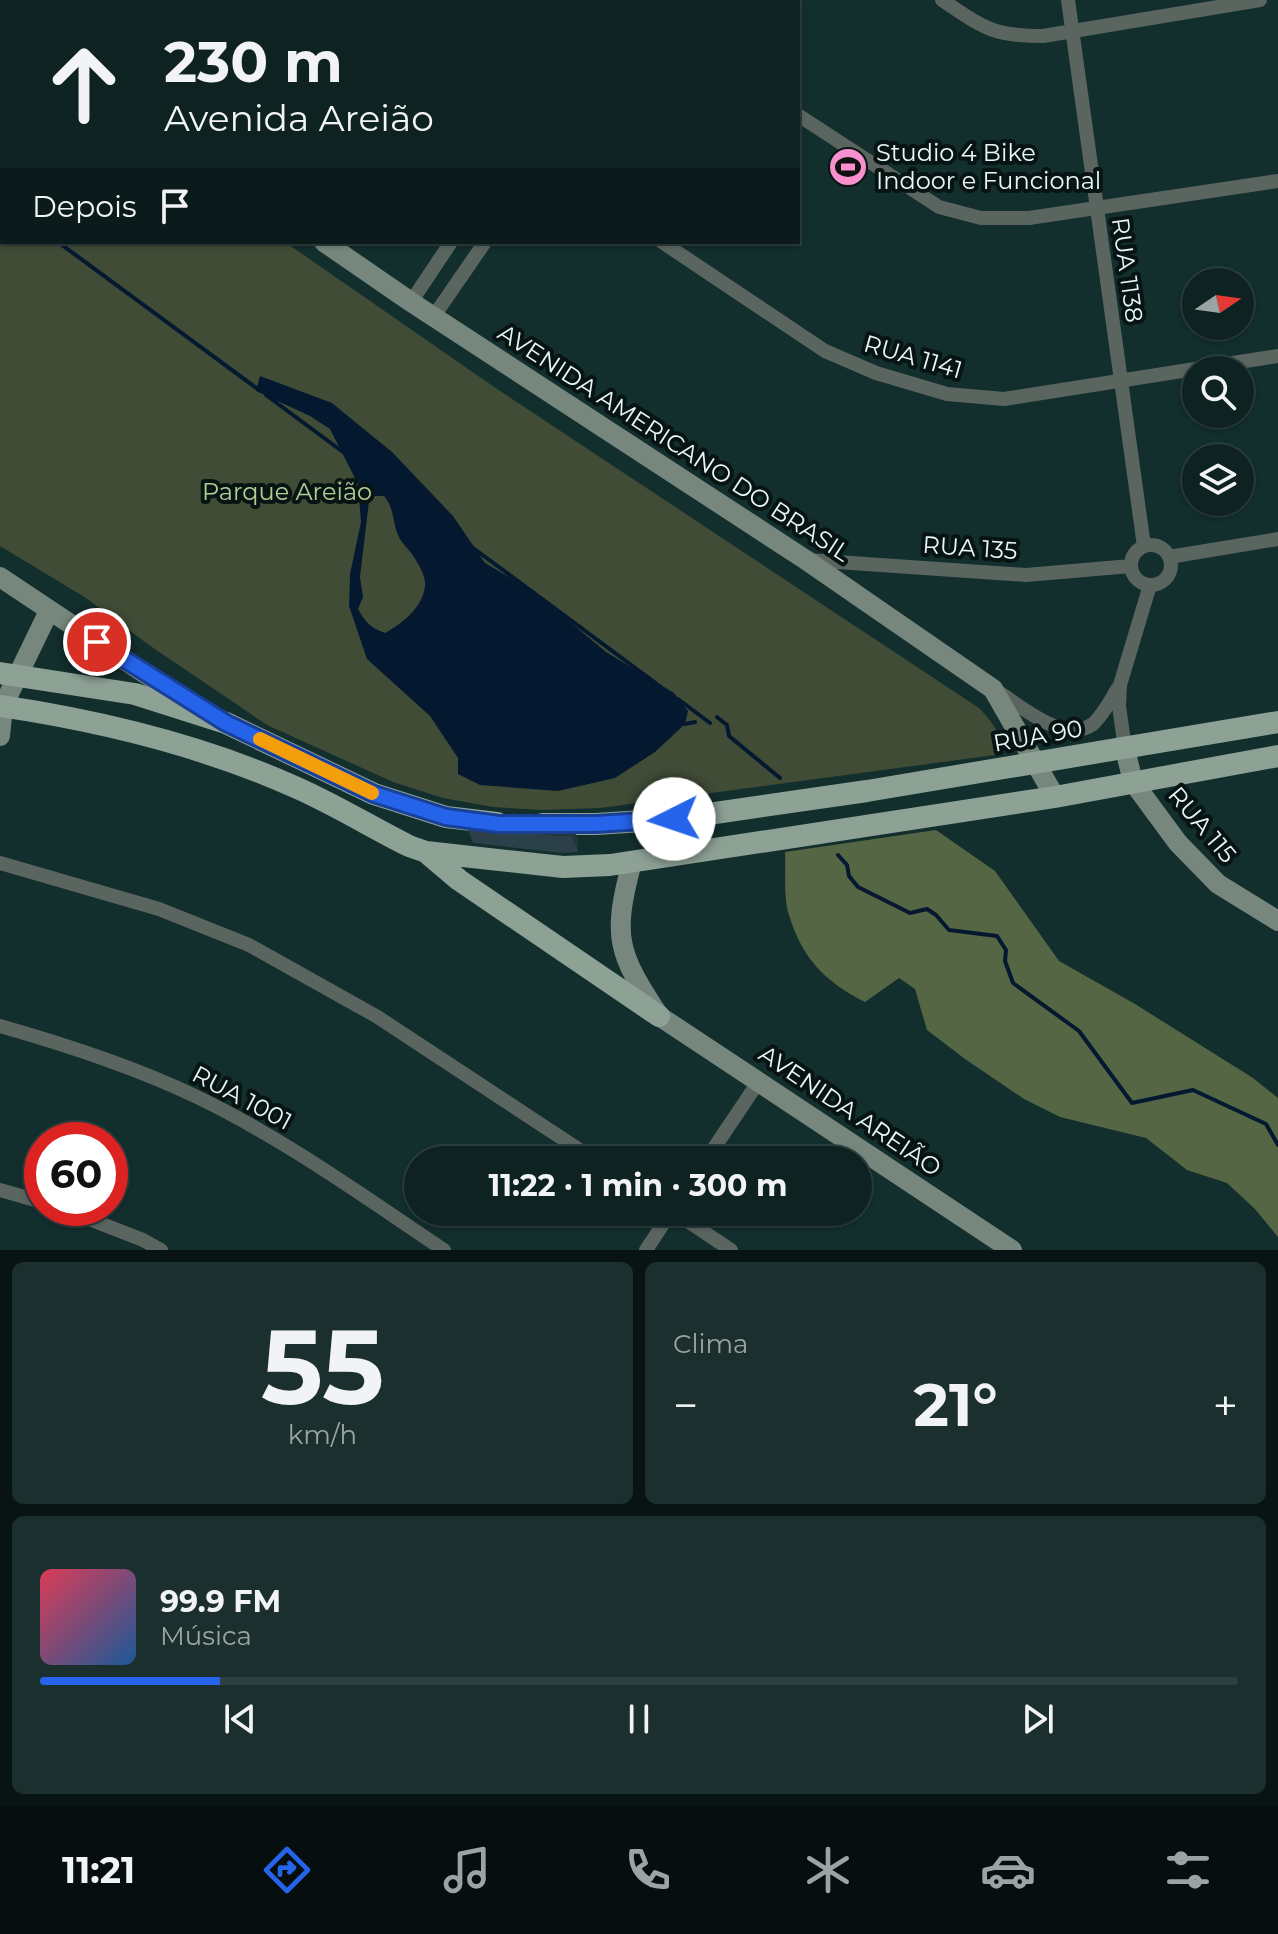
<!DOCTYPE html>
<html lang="pt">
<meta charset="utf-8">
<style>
:root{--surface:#0e2222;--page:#1c2f2f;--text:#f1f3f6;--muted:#9ba4a5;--line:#2e3f40;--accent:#2563eb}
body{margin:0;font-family:Montserrat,sans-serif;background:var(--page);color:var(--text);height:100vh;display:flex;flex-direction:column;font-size:30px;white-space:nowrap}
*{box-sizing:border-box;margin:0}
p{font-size:26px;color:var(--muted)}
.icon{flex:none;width:44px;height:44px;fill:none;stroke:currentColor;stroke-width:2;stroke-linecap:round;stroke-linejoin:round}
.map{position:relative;height:1250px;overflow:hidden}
.drawer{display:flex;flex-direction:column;gap:12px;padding:12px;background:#081313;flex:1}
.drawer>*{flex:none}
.guide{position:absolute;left:0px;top:0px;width:800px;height:244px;box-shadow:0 2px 6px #0004,0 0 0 2px var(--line);background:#0e2222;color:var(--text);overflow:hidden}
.needle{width:52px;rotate:77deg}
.tools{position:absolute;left:1182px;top:268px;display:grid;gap:16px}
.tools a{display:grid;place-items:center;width:72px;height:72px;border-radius:50%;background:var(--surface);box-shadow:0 2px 6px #0004,0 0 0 2px var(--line);font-size:40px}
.speed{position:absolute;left:24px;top:1122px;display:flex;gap:16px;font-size:40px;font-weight:700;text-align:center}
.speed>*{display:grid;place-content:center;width:104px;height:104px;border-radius:50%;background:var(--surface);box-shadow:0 2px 6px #0004,0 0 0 2px var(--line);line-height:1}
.speed .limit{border:12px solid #d22;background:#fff;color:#111}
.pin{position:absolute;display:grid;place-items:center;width:68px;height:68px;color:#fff;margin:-34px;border:4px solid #fff;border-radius:50%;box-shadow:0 2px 8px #0007}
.me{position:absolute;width:88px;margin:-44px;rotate:266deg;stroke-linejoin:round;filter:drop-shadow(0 0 6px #0008)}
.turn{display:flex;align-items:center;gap:28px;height:168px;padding:0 32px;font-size:36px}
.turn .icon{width:104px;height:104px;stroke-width:2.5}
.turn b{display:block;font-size:56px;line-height:68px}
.then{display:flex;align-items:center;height:76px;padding:0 32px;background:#0003;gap:16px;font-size:30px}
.big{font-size:60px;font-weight:700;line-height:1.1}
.drawer .widget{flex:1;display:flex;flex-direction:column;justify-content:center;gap:12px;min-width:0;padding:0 28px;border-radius:12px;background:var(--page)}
.drawer .dial{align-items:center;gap:0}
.dial b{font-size:104px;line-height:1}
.song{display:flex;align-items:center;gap:24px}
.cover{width:96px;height:96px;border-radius:12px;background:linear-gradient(135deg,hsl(350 70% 55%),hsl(210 70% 35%))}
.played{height:8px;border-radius:4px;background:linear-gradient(90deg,var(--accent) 15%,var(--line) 15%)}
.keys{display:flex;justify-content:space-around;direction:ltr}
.heat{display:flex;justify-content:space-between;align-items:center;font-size:44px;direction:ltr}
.drawer .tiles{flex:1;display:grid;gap:12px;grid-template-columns:1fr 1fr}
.widget:last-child{grid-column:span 2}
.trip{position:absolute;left:404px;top:1146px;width:468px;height:80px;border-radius:40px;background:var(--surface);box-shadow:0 2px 6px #0004,0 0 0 2px var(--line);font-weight:700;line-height:80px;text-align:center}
.tabs{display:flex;height:128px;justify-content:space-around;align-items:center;background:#060e0e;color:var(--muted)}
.tabs .icon{width:56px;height:56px}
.tabs .on{color:var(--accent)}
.tabs b{font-size:36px;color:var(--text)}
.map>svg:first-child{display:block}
.green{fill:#414c37}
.forest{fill:#556645}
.water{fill:#041930;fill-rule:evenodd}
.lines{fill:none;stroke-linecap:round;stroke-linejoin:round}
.stream{stroke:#041930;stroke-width:4}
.street{stroke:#5b655f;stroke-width:14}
.secondary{stroke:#77877e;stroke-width:20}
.primary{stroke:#8da195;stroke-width:22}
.wall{fill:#2b4048}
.shaded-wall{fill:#23343b}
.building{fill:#324b54;stroke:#23343b;stroke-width:2}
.route-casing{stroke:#184099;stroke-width:20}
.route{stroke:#2563eb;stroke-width:14}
.slow{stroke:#f59e0b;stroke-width:14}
.labels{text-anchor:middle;stroke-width:8;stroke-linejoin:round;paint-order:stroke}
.poi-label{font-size:24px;fill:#e8f8f6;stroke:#081413;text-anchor:start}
.street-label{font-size:24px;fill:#e8f8f6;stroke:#081413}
.park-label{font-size:24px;fill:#afcd94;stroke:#081413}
</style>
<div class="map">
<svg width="1278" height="1250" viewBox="0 0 1278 1250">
<rect width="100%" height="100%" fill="#122e2d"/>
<!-- green -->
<path class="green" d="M0,54L2,242H285L497,389L979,708C992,722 1000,731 1002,750L995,755L600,808L541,810L493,807L443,798L393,782L267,725L149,645L86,598L0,546Z"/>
<!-- forest -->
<path class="forest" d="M936,830L995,871L1059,961L1135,1004L1253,1078L1278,1098V1237L1255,1209L1227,1183L1187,1170L1146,1138L1060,1117L1024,1099L965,1059L927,1030L915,989L899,978L865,1002C825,982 802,958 789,915C783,897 786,872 785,852Z"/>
<!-- water -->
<path class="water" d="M260,376L332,403L392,452L453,516L485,563L534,592L606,652L674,693L688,711L685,724L655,752L615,778L558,791L480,785L458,774V758L430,716L367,659L349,606L350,574L361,522L358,484L330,429L310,416L256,391ZM375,496H384C395,509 392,523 399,537C402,544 410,550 414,557C419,565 426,577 425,586C423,607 402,624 385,633C371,628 365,622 358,609L363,597L360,577L369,501Z"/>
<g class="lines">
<!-- stream -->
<path class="stream" d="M0,199L2,201
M58,242L259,390
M266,395L343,452
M469,545L661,687
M678,699L710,723
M717,717L727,725L729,736L780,778
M685,724L695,722
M838,855L847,865L849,876L858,887L910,913L927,909L936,915L949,930L997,936L1006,950L1005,961L1013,983L1079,1031L1132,1103L1193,1090L1266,1124L1278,1145"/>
<!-- street -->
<path class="street" d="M622,0L624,2
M942,0C984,28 992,36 1043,36L1260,0
M1068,0L1144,546
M651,2L652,0
M798,115L939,207L981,218H1029L1278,181
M662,242L825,351L876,373L947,394L1004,399L1278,356
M411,302L451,242
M434,316L485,242
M1131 565a20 20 0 1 1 40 0a20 20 0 1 1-40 0Z
M1169,557L1278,539
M808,560L1026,575L1131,566
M997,691C1021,706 1064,745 1093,724C1103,715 1111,699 1118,688
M1125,749L1119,706L1120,685L1150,585
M0,863L159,909L249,945L376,1016L595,1160
M0,1026C67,1045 132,1066 195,1096C283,1138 363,1196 444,1250
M706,1160L759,1081
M0,1190L42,1202
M61,1208L143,1240L161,1250
M674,1212L731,1250
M646,1250L671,1212"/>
<!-- secondary -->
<path class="secondary" d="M0,6L2,8
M324,242L411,302L806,560L993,689L1055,797
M0,577L144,673L209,713
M0,736L3,706L49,611
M1125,749L1133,782L1178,843L1218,884L1278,921
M632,862C612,937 617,952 659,1016L1012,1250"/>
<!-- primary -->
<path class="primary" d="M0,673L135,694L226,723L374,794L446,817L497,823
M0,706C101,721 201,745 295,787C334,804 371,827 409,846L426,852L563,867L610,865L1055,797L1278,756
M543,824H596L674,819L867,791L1278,722
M426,852L459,880L659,1016"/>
</g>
<!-- wall -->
<path class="wall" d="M572,823L578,841V852L563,853L473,843L466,825Z"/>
<!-- shaded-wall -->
<path class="shaded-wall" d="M572,823L578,841V852L571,834Z"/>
<!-- building -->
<path class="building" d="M468,816L572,823L571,834L557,835L466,825Z"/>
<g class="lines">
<defs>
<path id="route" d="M97,642L226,723L374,794L446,817L499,824H596L674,819"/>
</defs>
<!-- route casing -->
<use href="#route" class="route-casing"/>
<!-- route -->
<use href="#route" class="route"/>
<!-- slow -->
<path class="slow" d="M260,739L372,793"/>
</g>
<!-- icons -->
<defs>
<symbol id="stadium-disc" viewBox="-11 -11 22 22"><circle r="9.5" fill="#f790ce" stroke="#081413"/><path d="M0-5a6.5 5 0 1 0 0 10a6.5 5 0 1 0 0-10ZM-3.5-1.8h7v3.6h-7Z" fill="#111"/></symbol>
</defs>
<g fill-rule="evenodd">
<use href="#stadium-disc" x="826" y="145" width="44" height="44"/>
</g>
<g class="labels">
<!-- poi labels -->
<g class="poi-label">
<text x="876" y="161">Studio 4 Bike<tspan x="876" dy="28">Indoor e Funcional</tspan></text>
</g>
<!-- street labels -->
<g class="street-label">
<text transform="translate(1127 270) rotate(82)" y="8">RUA 1138</text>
<text transform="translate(913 357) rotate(16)" y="8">RUA 1141</text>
<text transform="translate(674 443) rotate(33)" y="8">AVENIDA AMERICANO DO BRASIL</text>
<text transform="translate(970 548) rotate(4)" y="8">RUA 135</text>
<text transform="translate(1038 736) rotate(-10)" y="8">RUA 90</text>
<text transform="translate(1202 825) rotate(50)" y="8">RUA 115</text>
<text transform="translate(242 1098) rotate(28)" y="8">RUA 1001</text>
<text transform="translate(850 1111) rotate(34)" y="8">AVENIDA AREIÃO</text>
</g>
<!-- park labels -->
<g class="park-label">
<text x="287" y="500">Parque Areião</text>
</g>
</g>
</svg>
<div class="tools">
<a><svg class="needle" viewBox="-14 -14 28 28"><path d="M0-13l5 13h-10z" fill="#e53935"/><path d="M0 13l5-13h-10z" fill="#9ba4a5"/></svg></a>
<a><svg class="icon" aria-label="search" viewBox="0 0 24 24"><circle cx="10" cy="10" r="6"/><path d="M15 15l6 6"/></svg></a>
<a><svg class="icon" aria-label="layers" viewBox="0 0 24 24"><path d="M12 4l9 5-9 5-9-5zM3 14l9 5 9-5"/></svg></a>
</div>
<div class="speed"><div class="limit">60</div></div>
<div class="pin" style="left:97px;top:642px;background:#d93025"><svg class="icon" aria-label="arrive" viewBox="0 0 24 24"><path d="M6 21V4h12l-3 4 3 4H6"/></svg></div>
<svg class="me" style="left:674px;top:819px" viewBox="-20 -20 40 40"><circle r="19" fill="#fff"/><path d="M0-13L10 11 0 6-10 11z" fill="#2563eb"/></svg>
<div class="trip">11:22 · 1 min · 300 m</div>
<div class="guide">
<div class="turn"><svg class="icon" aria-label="ahead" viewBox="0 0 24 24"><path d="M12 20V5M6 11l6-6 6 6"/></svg><div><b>230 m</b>Avenida Areião</div></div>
<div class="then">Depois<svg class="icon" aria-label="arrive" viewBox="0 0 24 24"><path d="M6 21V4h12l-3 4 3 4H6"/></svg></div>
</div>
</div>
<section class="drawer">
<div class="tiles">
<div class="widget dial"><b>55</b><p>km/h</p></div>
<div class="widget"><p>Clima</p>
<div class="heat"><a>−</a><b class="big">21°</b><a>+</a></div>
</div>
<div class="widget">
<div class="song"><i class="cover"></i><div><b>99.9 FM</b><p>Música</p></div></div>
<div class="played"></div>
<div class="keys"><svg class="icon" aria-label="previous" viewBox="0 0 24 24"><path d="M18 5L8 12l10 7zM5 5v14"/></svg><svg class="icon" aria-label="pause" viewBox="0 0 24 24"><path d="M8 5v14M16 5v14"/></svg><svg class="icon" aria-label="next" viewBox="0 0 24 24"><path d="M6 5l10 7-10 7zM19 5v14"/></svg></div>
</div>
</div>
</section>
<nav class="tabs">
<b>11:21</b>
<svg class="icon on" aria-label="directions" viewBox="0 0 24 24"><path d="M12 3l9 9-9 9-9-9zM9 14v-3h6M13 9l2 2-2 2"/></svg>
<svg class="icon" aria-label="music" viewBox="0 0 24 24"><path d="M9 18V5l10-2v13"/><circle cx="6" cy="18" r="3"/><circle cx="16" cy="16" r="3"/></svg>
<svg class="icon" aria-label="phone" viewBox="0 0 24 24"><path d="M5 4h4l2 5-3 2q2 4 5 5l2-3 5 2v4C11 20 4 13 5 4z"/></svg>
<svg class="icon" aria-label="climate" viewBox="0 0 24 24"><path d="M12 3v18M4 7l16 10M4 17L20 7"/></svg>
<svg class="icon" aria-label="car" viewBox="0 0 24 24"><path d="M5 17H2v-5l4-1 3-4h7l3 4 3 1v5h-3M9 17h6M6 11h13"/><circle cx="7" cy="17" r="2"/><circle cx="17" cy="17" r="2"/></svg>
<svg class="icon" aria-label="filters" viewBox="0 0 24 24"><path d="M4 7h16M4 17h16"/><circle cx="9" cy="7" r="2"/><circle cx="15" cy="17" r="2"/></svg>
</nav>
